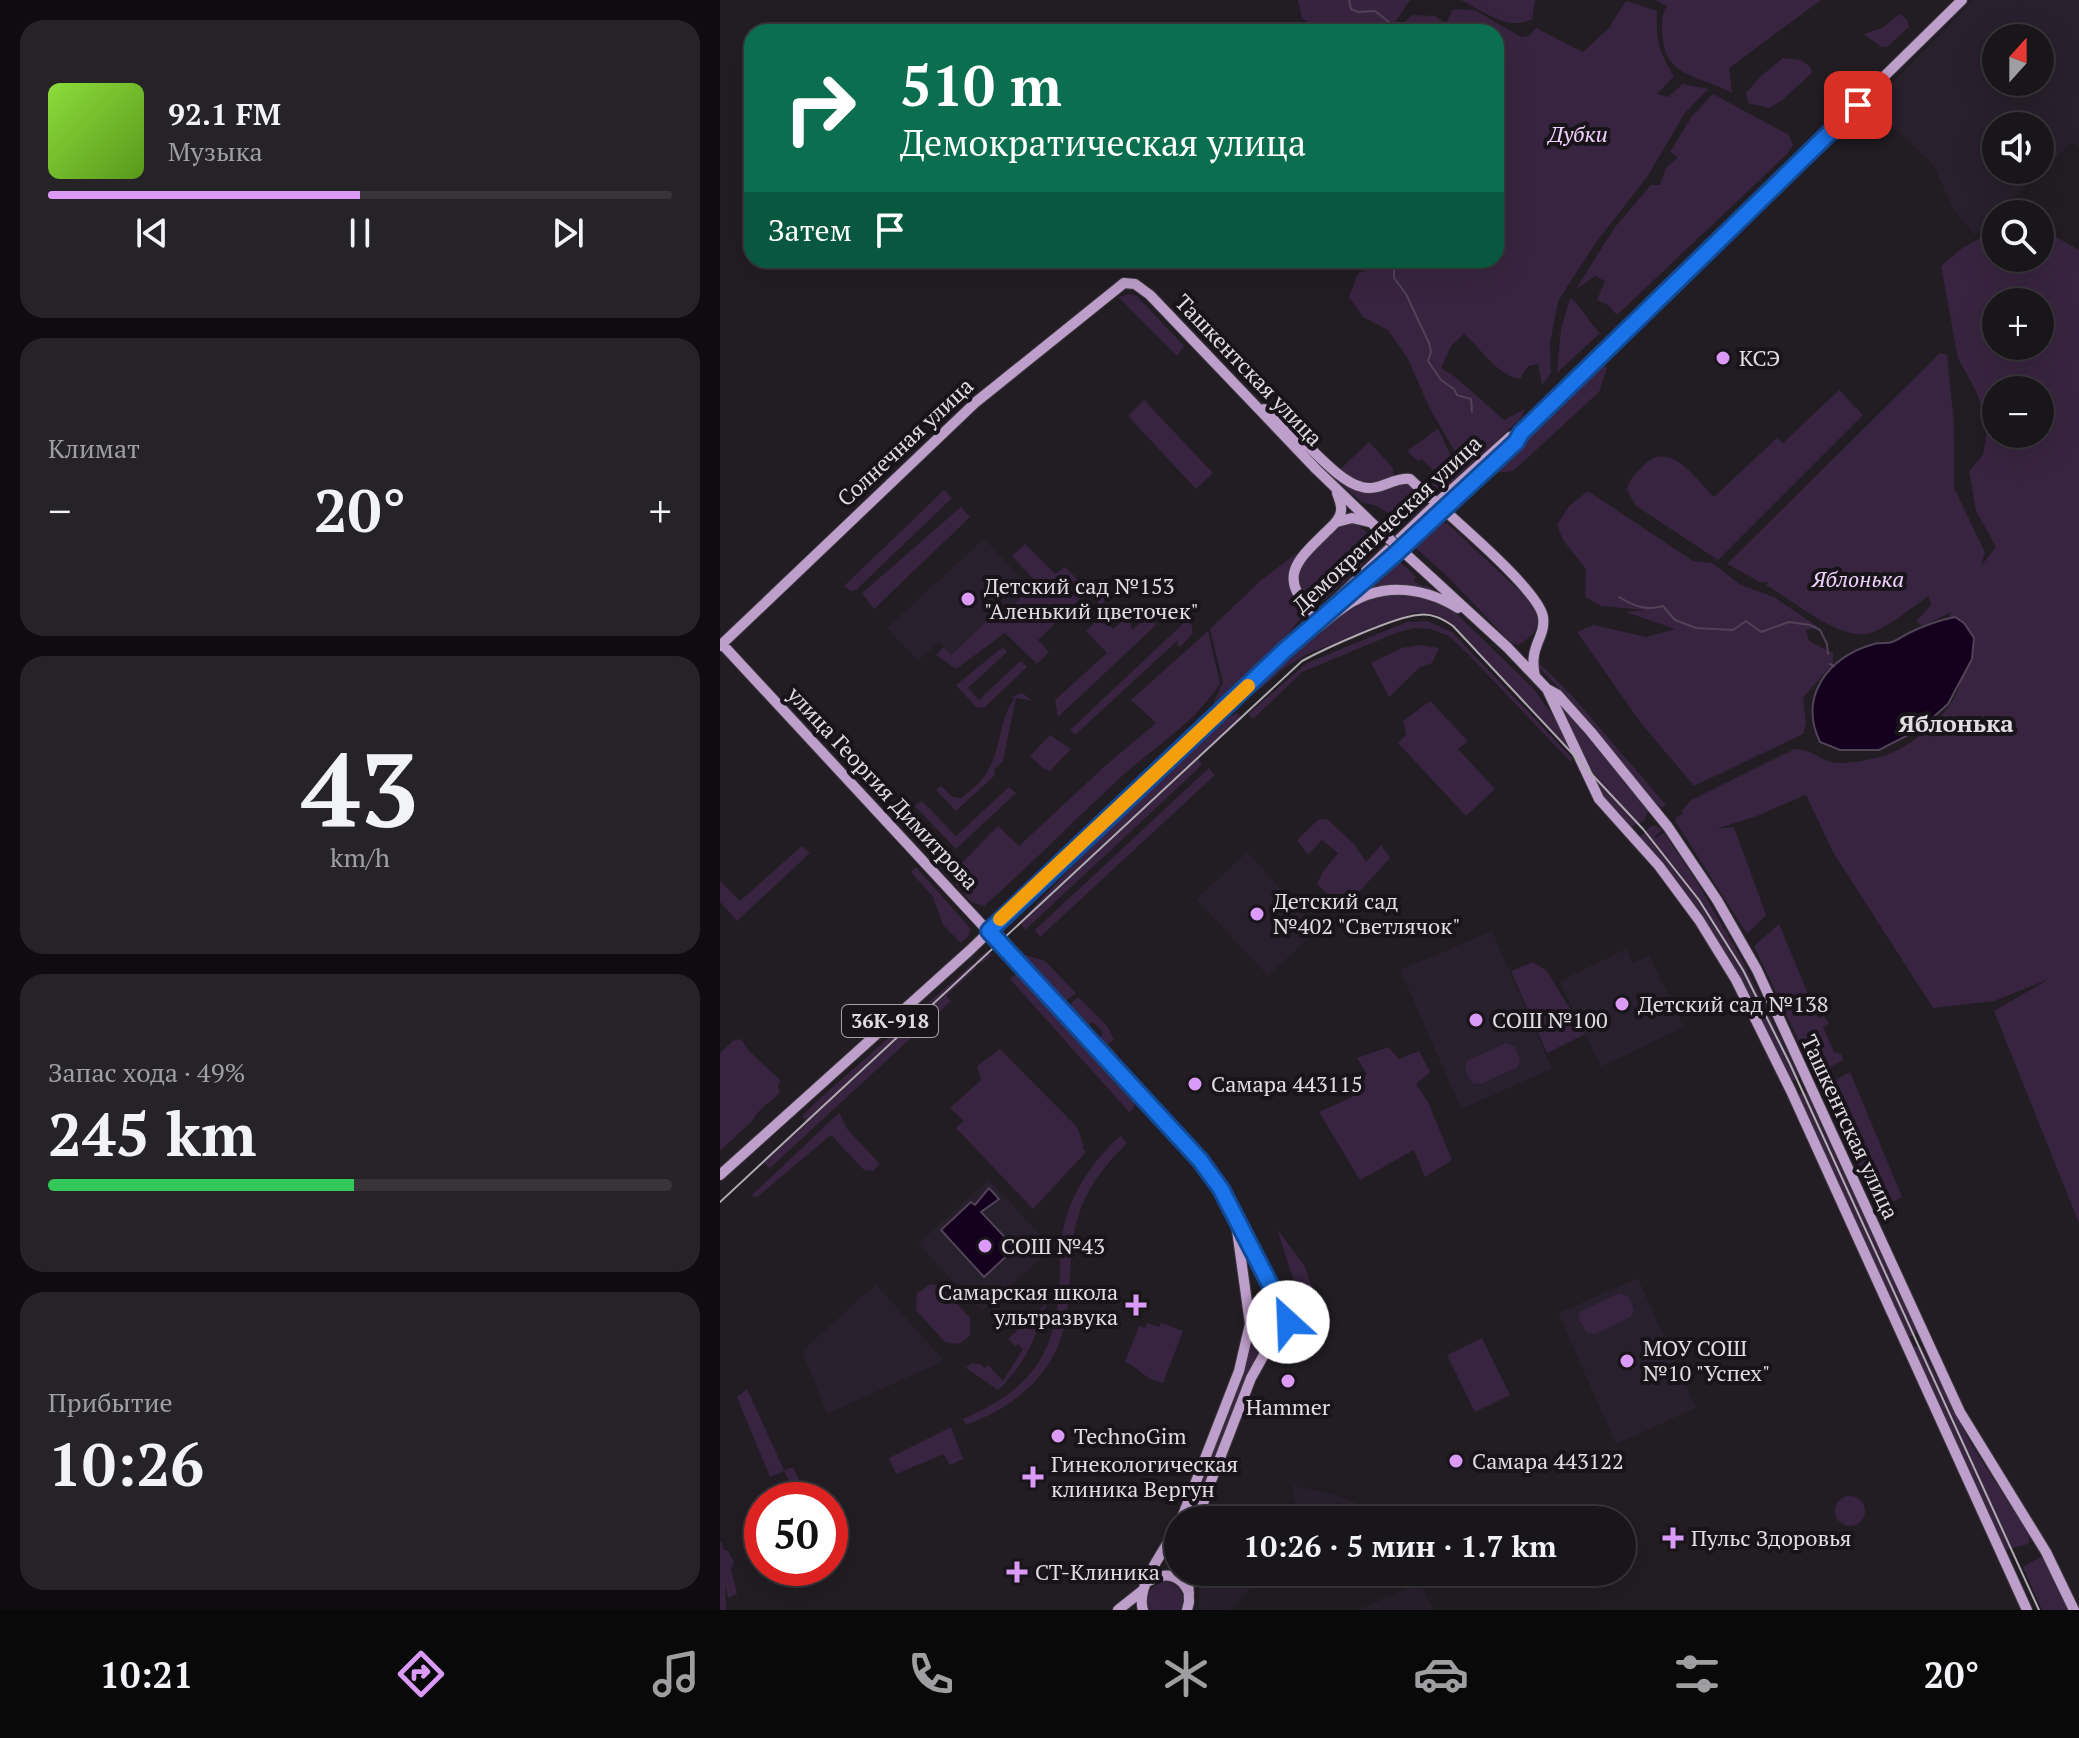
<!DOCTYPE html>
<html lang="ru">
<meta charset="utf-8">
<style>
:root{--surface:#19161a;--page:#262327;--text:#f1f3f6;--muted:#9f9fa2;--line:#373539;--accent:#db9af6}
body{margin:0;font-family:"PT Serif",serif;background:var(--page);color:var(--text);height:100vh;display:flex;flex-direction:column;font-size:30px;white-space:nowrap}
*{box-sizing:border-box;margin:0}
p{font-size:26px;color:var(--muted)}
.icon{flex:none;width:44px;height:44px;fill:none;stroke:currentColor;stroke-width:2;stroke-linecap:round;stroke-linejoin:round}
.map{position:relative;flex:1;overflow:hidden}
.drawer{display:flex;flex-direction:column;gap:20px;padding:20px;background:#0e0c0e;width:720px}
.drawer>*{flex:none}
.top-card{position:absolute;left:24px;top:24px;width:760px;height:244px;border-radius:24px;box-shadow:0 8px 32px #0002,0 0 0 2px var(--line);background:#0b6e4f;color:#fff;overflow:hidden}
.needle{width:52px;rotate:21deg}
.controls{position:absolute;left:1262px;top:24px;display:grid;gap:16px}
.controls a{display:grid;place-items:center;width:72px;height:72px;border-radius:50%;background:var(--surface);box-shadow:0 8px 32px #0002,0 0 0 2px var(--line);font-size:40px}
.speed{position:absolute;left:24px;top:1482px;display:flex;gap:16px;font-size:40px;font-weight:700;text-align:center}
.speed>*{display:grid;place-content:center;width:104px;height:104px;border-radius:50%;background:var(--surface);box-shadow:0 8px 32px #0002,0 0 0 2px var(--line);line-height:1}
.speed .limit{border:12px solid #d22;background:#fff;color:#111}
.pin{position:absolute;display:grid;place-items:center;width:68px;height:68px;color:#fff;margin:-34px;border-radius:16px;box-shadow:0 4px 12px #0006}
.me{position:absolute;width:88px;margin:-44px;rotate:335deg;stroke-linejoin:round;filter:drop-shadow(0 0 6px #0008)}
.turn{display:flex;align-items:center;gap:28px;height:168px;padding:0 24px;font-size:36px}
.turn .icon{width:104px;height:104px;stroke-width:2.5}
.turn b{display:block;font-size:56px;line-height:68px}
.then{display:flex;align-items:center;height:76px;padding:0 24px;background:#0003;gap:16px;font-size:30px}
.big{font-size:60px;font-weight:700;line-height:1.1}
.drawer .widget{flex:1;display:flex;flex-direction:column;justify-content:center;gap:12px;min-width:0;padding:0 28px;border-radius:24px;background:var(--page)}
.drawer .dial{align-items:center;gap:0}
.dial b{font-size:104px;line-height:1}
.song{display:flex;align-items:center;gap:24px}
.cover{width:96px;height:96px;border-radius:12px;background:linear-gradient(135deg,hsl(90 70% 55%),hsl(90 70% 35%))}
.played{height:8px;border-radius:4px;background:linear-gradient(90deg,var(--accent) 50%,var(--line) 50%)}
.keys{display:flex;justify-content:space-around;direction:ltr}
.heat{display:flex;justify-content:space-between;align-items:center;font-size:44px;direction:ltr}
.charge{height:12px;border-radius:6px;background:linear-gradient(90deg,#34c759 49%,var(--line) 0)}
.trip{position:absolute;left:444px;top:1506px;width:472px;height:80px;border-radius:40px;background:var(--surface);box-shadow:0 8px 32px #0002,0 0 0 2px var(--line);font-weight:700;line-height:80px;text-align:center}
.dock{display:flex;height:128px;justify-content:space-around;align-items:center;background:#0a090a;color:var(--muted)}
.dock .icon{width:56px;height:56px}
.dock .current{color:var(--accent)}
.dock b{font-size:36px;color:var(--text)}
main{display:flex;flex:1;min-height:0}
.map>svg:first-child{display:block}
.built{fill:#28202c;fill-rule:evenodd}
.green{fill:#382440;fill-rule:evenodd}
.water{fill:#14001e;stroke:#514258;stroke-width:2}
.lines{fill:none;stroke-linecap:round;stroke-linejoin:round}
.stream{stroke:#514258;stroke-width:2}
.major-casing{stroke:#3c383e;stroke-width:12}
.major{stroke:#be9ecb;stroke-width:10}
.tram{stroke:#afabb0;stroke-width:2}
.major-bridge-casing{stroke:#3c383e;stroke-width:12;stroke-linecap:butt}
.major-bridge{stroke:#be9ecb;stroke-width:10}
.route-casing{stroke:#114b97;stroke-width:20}
.route{stroke:#1a73e8;stroke-width:14}
.slow{stroke:#f59e0b;stroke-width:14}
.poi-dot{fill:#db9af6;stroke:#18141a;stroke-width:3}
.labels{text-anchor:middle;stroke-width:8;stroke-linejoin:round;paint-order:stroke}
.shield{fill:#18141a;stroke:#a4a0a5;stroke-width:2}
.shield-label{font-size:20px;font-weight:bold;fill:#e0dce1}
.park-label{font-size:22px;font-style:italic;fill:#f0d1fe;stroke:#18141a}
.poi-label{font-size:22px;fill:#e0dce1;stroke:#18141a;text-anchor:start}
.street-label{font-size:22px;fill:#e0dce1;stroke:#18141a}
.neighbourhood-label{font-size:24px;font-weight:bold;fill:#e0dce1;stroke:#18141a}
</style>
<main>
<section class="drawer">
<div class="widget">
<div class="song"><i class="cover"></i><div><b>92.1 FM</b><p>Музыка</p></div></div>
<div class="played"></div>
<div class="keys"><svg class="icon" aria-label="previous" viewBox="0 0 24 24"><path d="M18 5L8 12l10 7zM5 5v14"/></svg><svg class="icon" aria-label="pause" viewBox="0 0 24 24"><path d="M8 5v14M16 5v14"/></svg><svg class="icon" aria-label="next" viewBox="0 0 24 24"><path d="M6 5l10 7-10 7zM19 5v14"/></svg></div>
</div>
<div class="widget"><p>Климат</p>
<div class="heat"><a>−</a><b class="big">20°</b><a>+</a></div>
</div>
<div class="widget dial"><b>43</b><p>km/h</p></div>
<div class="widget"><p>Запас хода · 49%</p><b class="big">245 km</b><div class="charge"></div></div>
<div class="widget"><p>Прибытие</p><b class="big">10:26</b></div>
</section>
<div class="map">
<svg width="1359" height="1610" viewBox="0 0 1359 1610">
<rect width="100%" height="100%" fill="#211d23"/>
<!-- built -->
<path class="built" d="M1254,0H1359V147L1352,142L1255,235L1233,210L1214,166L1150,105ZM1276,38H1320V82H1276ZM1276,126H1320V170H1276Z
M264,538L310,588L282,614L278,611L231,655L219,642L198,661L167,628Z
M527,852L598,929L548,976L476,899Z
M772,931L832,1069L741,1109L680,970Z
M906,949L913,963L929,955L964,1027L881,1067L839,981Z
M269,1179L332,1248L262,1312L198,1244Z
M918,1278L976,1408L896,1444L838,1313Z
M156,1284L224,1361L107,1414L82,1351Z
M572,1485L616,1495L653,1509L650,1520H582L573,1499Z
M479,1572H559L536,1583L510,1610H479Z
M700,1582L713,1610H639Z"/>
<!-- green -->
<path class="green" d="M578,0H690L669,32H601L582,18Z
M741,0H815L812,19C787,32 764,11 741,0Z
M935,0H1101L1009,68L1012,93C978,74 943,79 942,30C942,21 942,14 947,6Z
M906,1L937,11C936,41 938,50 954,76L937,94L948,97L963,84L988,89L965,113L927,177L877,241L843,293L838,302L830,343L831,373L822,385L818,364L808,366L800,379C775,374 762,349 744,334L731,346L721,368L734,376L784,420L805,409L801,418L723,490L709,487L719,476L702,459L698,461L687,451L718,429L733,460L738,457L710,409L688,359L668,330L643,317L629,297L638,273L654,268L655,260H776V32H680L684,23L692,15L715,16L726,23L733,9L755,10L801,37L809,36L816,28L863,52L888,29Z
M1180,14L1187,19L1189,27L1167,47H1161C1156,41 1148,39 1144,34L1162,28Z
M1063,58L1080,60L1090,66L1092,73L1061,101L1049,108L1028,103L1026,93L1041,76Z
M993,94L1069,135L1073,145L1067,154L897,315L888,305L877,300L885,281L875,276L856,289L895,227L931,185H940L946,168L958,157L950,152L972,116Z
M1320,228L1359,250V1223L1274,1011L1329,979L1274,1001L1213,1008L1113,852L1086,795L1034,817L996,829L1014,827L1046,915L1027,934L955,821L956,817L963,814L962,811L971,800L1075,749C1091,749 1101,761 1116,763C1131,764 1157,759 1171,753C1192,746 1237,708 1239,684C1240,670 1226,658 1218,647L1231,612L1203,626L1196,621L1211,605L1209,596C1190,608 1172,625 1151,633C1122,643 1069,598 1046,585L1048,582H1040L1007,564L1220,353L1227,355L1234,425V488L1265,552L1261,566L1276,547L1256,511L1249,471L1263,455L1268,423L1255,389L1238,358L1221,266L1241,249L1276,229V258H1320ZM1276,302H1320V346H1276ZM1276,390H1320V434H1276Z
M410,294L417,296L464,346L457,356L398,297Z
M850,298C860,303 869,323 880,333L837,373L841,329Z
M883,364L887,368L879,392L793,471L763,474Z
M1119,390L1143,415L998,560L916,506L907,490C909,479 916,473 924,465C951,439 976,480 994,497L1057,438L1063,443Z
M424,400L493,473L476,489L408,416Z
M649,442L673,468V476C652,488 638,481 617,472Z
M617,481L648,494L658,493L682,481L689,483L705,500V507L675,531L668,525V513L654,505L643,503Z
M224,490L232,498L136,590L131,591L124,586Z
M868,491L973,561L992,563L1021,585L1054,597L1098,627L1086,630L1089,641L1113,653V663L1083,698L1086,723L1083,734L974,786L921,723L857,632L874,625L926,637L955,629L906,612L925,610L881,606L865,597L866,569L843,540L837,525L849,506Z
M241,507L250,517L154,609L142,593Z
M622,522H635L662,546L605,600L594,602C555,576 601,542 622,522Z
M717,522L727,523L806,597C822,619 823,631 798,645L791,643L726,575L689,542Z
M305,544L335,574L345,567L368,590L376,583L388,595L381,606L368,591L318,640L329,652L317,664L285,633L236,669L216,655L224,647L231,655L270,618L276,622L316,582L292,556Z
M577,553C555,589 578,587 581,618L563,640L493,704L503,682L490,629L540,581Z
M673,556L696,576L694,581L704,587L707,585L715,591L680,586L615,609L617,604Z
M656,591L697,592L735,612L813,688L835,719L853,757L735,626C721,616 710,612 693,613L587,654L563,669L538,691L544,681L605,626Z
M408,616L412,630L428,617L436,625L338,717L335,700L387,653L366,631L381,617L393,629Z
M467,620L472,626V634L460,647L457,645L458,640L355,735L350,730Z
M707,621L732,632L852,758L851,762L750,656L729,636L710,629L694,628L676,633L582,672L533,719L528,714L587,663L687,622Z
M488,631L500,684C475,722 436,746 402,776C356,819 311,864 264,906L251,902L229,876L278,826L299,846L385,766L436,723L411,700Z
M700,645L719,648L712,663L700,667L669,697L651,663L682,648Z
M283,647L287,652L248,688L259,700L298,663L301,661L307,667L265,707L257,708L236,685Z
M814,658L854,698L946,805L943,807L936,806L849,698L817,666Z
M302,693L313,701L296,698L283,761L274,770L275,775L236,811L216,790L221,786L233,797L241,798C252,790 266,778 271,765C281,743 280,717 295,698L291,697Z
M834,698L886,757L928,811L924,821L910,827L881,795Z
M710,701L748,741L738,749L775,789L746,816L678,743L686,735L683,721Z
M516,713L523,718L478,759L482,765L305,930L300,922C343,875 387,830 433,786C460,760 486,733 516,713Z
M330,735L351,749L330,771L323,768L310,756Z
M489,768L495,775L320,937L315,930Z
M289,787L296,793L236,849L195,806L202,801L236,836Z
M607,819L635,845L646,862L661,845L670,858L623,909L597,884L602,873L618,853L602,840L588,855L577,840L598,820Z
M931,826H937L942,830L934,837L936,838L944,833L977,882L1021,958L1079,1076L1077,1080L1066,1081L1030,1004L951,877V873L930,846L923,844L920,837Z
M82,846L90,853L17,921L0,902V881L20,901Z
M196,867L251,929L248,937L241,943L223,925L213,897L191,872Z
M1059,924L1098,1018L1104,1016L1109,1024L1103,1027L1114,1052L1121,1054L1123,1060L1095,1075L1034,946Z
M267,951L272,955L260,964L256,961L253,964L256,968L226,996L231,1001L50,1168L43,1163L86,1122L82,1116L97,1101Z
M303,954L325,961L356,993L347,1000L342,1001L301,957Z
M813,962L827,971L865,1034L827,1053L791,971Z
M297,974L413,1100L415,1105L410,1113L290,979Z
M358,997L387,1026L394,1040L388,1044L398,1055L395,1059L381,1045L382,1040L380,1038L383,1032L373,1022L369,1025L354,1012L350,1004Z
M21,1039L28,1050L61,1081L58,1085L60,1093C52,1101 37,1110 33,1120L0,1151V1053L13,1041Z
M786,1043L795,1047L800,1061L798,1067L761,1084L752,1083L745,1069L747,1061Z
M668,1047L679,1059L699,1051L710,1072L696,1084L708,1102L732,1160L705,1177L694,1150L640,1180L599,1112L636,1095L632,1084L647,1074L637,1058Z
M280,1049L357,1127L364,1146L362,1148L366,1152L313,1209L236,1128L244,1121L230,1108L261,1080L257,1066Z
M1130,1072L1182,1197L1157,1210L1101,1088Z
M1083,1091L1087,1094L1196,1330L1195,1335L1187,1337L1167,1291L1157,1277L1077,1097Z
M119,1113L127,1129L160,1164L153,1171L144,1170L111,1135L37,1197L31,1196Z
M400,1136L407,1143C388,1162 371,1182 361,1208C348,1241 352,1277 347,1312C339,1371 299,1405 246,1425L243,1419C306,1391 334,1361 339,1290C341,1272 339,1253 342,1235C349,1196 372,1161 400,1136Z
M557,1229L584,1265L596,1297L580,1300Z
M211,1284L222,1287L250,1318V1335C243,1344 235,1346 224,1341L196,1310L197,1293Z
M900,1293L909,1297L914,1310L911,1317L875,1334L867,1333L859,1320V1312Z
M327,1303C315,1339 306,1363 278,1390L246,1368L251,1363L260,1364L264,1368L268,1365L283,1381L303,1349L298,1344L295,1346L288,1339Z
M427,1323L439,1327L441,1323L463,1331L443,1383C420,1377 422,1369 405,1362L419,1326L425,1328Z
M533,1336L545,1340L527,1374L471,1520H465L523,1373Z
M762,1338L790,1395L755,1412L727,1355Z
M1201,1346L1252,1446L1310,1536L1308,1544L1284,1550L1192,1351L1194,1347Z
M27,1389L64,1470L73,1467L82,1486L74,1490L64,1471L50,1477L17,1397Z
M231,1427L243,1459L230,1465L224,1454L176,1474L169,1458Z
M1115 1511a15 15 0 1 1 30 0a15 15 0 1 1-30 0Z
M2,1542L3,1549L8,1551L14,1562L11,1569L17,1594L8,1598L5,1582L6,1610H0V1543Z
M1321,1557L1325,1559L1350,1610H1322L1303,1567Z
M441,1581C458,1582 468,1593 460,1610H429L426,1604L428,1592Z"/>
<!-- water -->
<path class="water" d="M1235,617L1244,623L1254,638L1252,659L1228,704L1200,729L1159,750H1120L1100,742C1078,696 1108,657 1154,644C1160,642 1167,644 1172,642C1178,640 1183,636 1189,633C1203,626 1220,620 1235,617Z
M269,1188L279,1199L261,1212L295,1248L264,1277L221,1230L251,1202L255,1205Z"/>
<g class="lines">
<!-- stream -->
<path class="stream" d="M629,0L631,9L638,12L655,11L674,26L688,32
M674,260V278L686,294L709,343L711,352L708,361L721,380L734,389L737,395L751,399L752,412
M899,597C914,606 925,611 943,606L955,620L976,628L1013,630L1026,621L1041,632L1069,622L1090,625L1100,630L1107,644L1108,654
M1110,664L1114,666"/>
<defs>
<path id="major" d="M544,409C577,427 612,480 642,487C659,492 673,477 690,479C715,504 819,588 823,617C826,638 808,646 815,676
M617,522L632,518L649,522
M712,578L788,648L827,689L838,695L871,732L948,827L997,900L1037,970L1240,1412L1326,1552L1354,1610
M638,585C680,551 718,514 757,476C772,463 791,451 801,433L1242,0
M596,616C557,578 574,563 607,531C613,525 620,520 621,511C622,505 619,499 617,493
M579,640C595,632 606,620 620,610C657,582 700,585 738,608
M2,644L480,1160L501,1189L558,1300
M0,646L256,402L404,283L415,284L430,295L596,469L654,525
M827,689L879,799L939,866L979,920L1016,980L1071,1091L1307,1610
M0,1175L249,951L716,504L790,437L801,433
M530,1312L538,1301L551,1298L565,1305L569,1317L565,1329L548,1336L536,1330L530,1324
M461,1520L519,1371L530,1324L516,1223
M478,1520L486,1494L531,1378L555,1335
M429,1581C446,1571 461,1575 469,1593
M398,1610L422,1591
M423,1610C415,1586 446,1548 458,1526
M467,1610L469,1602L468,1572"/>
</defs>
<!-- major casing -->
<use href="#major" class="major-casing"/>
<!-- major -->
<use href="#major" class="major"/>
<!-- tram -->
<path class="tram" d="M0,1202L582,661C604,649 674,617 698,615C712,613 723,619 733,626L923,829L979,900L1023,970L1070,1064L1319,1610"/>
<defs>
<path id="major-bridge" d="M654,525L712,578"/>
</defs>
<!-- major-bridge casing -->
<use href="#major-bridge" class="major-bridge-casing"/>
<!-- major-bridge -->
<use href="#major-bridge" class="major-bridge"/>
</g>
<g class="lines">
<defs>
<path id="route" d="M568,1322V1309L558,1300L501,1189L480,1160L269,931L565,650L673,556L796,442L801,433L1138,105"/>
</defs>
<!-- route casing -->
<use href="#route" class="route-casing"/>
<!-- route -->
<use href="#route" class="route"/>
<!-- slow -->
<path class="slow" d="M280,919L528,686"/>
</g>
<!-- markers -->
<g class="poi-dot">
<circle cx="1003" cy="358" r="8"/>
<circle cx="248" cy="599" r="8"/>
<circle cx="537" cy="914" r="8"/>
<circle cx="902" cy="1004" r="8"/>
<circle cx="756" cy="1020" r="8"/>
<circle cx="475" cy="1084" r="8"/>
<circle cx="265" cy="1246" r="8"/>
<path d="M412 1293h8v8h8v8h-8v8h-8v-8h-8v-8h8z"/>
<circle cx="907" cy="1361" r="8"/>
<circle cx="568" cy="1381" r="8"/>
<circle cx="338" cy="1436" r="8"/>
<circle cx="736" cy="1461" r="8"/>
<path d="M309 1465h8v8h8v8h-8v8h-8v-8h-8v-8h8z"/>
<path d="M949 1526h8v8h8v8h-8v8h-8v-8h-8v-8h8z"/>
<path d="M293 1560h8v8h8v8h-8v8h-8v-8h-8v-8h8z"/>
</g>
<g class="labels">
<!-- shield labels -->
<rect class="shield" x="122" y="1005" width="96" height="32" rx="6"/>
<g class="shield-label">
<text x="170" y="1028">36К-918</text>
</g>
<!-- park labels -->
<g class="park-label">
<text x="858" y="142">Дубки</text>
<text x="1138" y="587">Яблонька</text>
</g>
<!-- poi labels -->
<g class="poi-label">
<text x="1019" y="366">КСЭ</text>
<text x="264" y="594">Детский сад №153<tspan x="264" dy="25">"Аленький цветочек"</tspan></text>
<text x="553" y="909">Детский сад<tspan x="553" dy="25">№402 "Светлячок"</tspan></text>
<text x="918" y="1012">Детский сад №138</text>
<text x="772" y="1028">СОШ №100</text>
<text x="491" y="1092">Самара 443115</text>
<text x="281" y="1254">СОШ №43</text>
<text x="398" y="1300" text-anchor="end">Самарская школа<tspan x="398" dy="25">ультразвука</tspan></text>
<text x="923" y="1356">МОУ СОШ<tspan x="923" dy="25">№10 "Успех"</tspan></text>
<text x="568" y="1415" text-anchor="middle">Hammer</text>
<text x="354" y="1444">TechnoGim</text>
<text x="752" y="1469">Самара 443122</text>
<text x="331" y="1472">Гинекологическая<tspan x="331" dy="25">клиника Вергун</tspan></text>
<text x="971" y="1546">Пульс Здоровья</text>
<text x="315" y="1580">СТ-Клиника</text>
</g>
<!-- street labels -->
<g class="street-label">
<text transform="translate(529 370) rotate(46)" y="8">Ташкентская улица</text>
<text transform="translate(185 442) rotate(-43)" y="8">Солнечная улица</text>
<text transform="translate(667 524) rotate(-43)" y="8">Демократическая улица</text>
<text transform="translate(163 788) rotate(47)" y="8">улица Георгия Димитрова</text>
<text transform="translate(1130 1127) rotate(65)" y="8">Ташкентская улица</text>
</g>
<!-- neighbourhood labels -->
<g class="neighbourhood-label">
<text x="1236" y="732">Яблонька</text>
</g>
</g>
</svg>
<div class="controls">
<a><svg class="needle" viewBox="-14 -14 28 28"><path d="M0-13l5 13h-10z" fill="#e53935"/><path d="M0 13l5-13h-10z" fill="#9f9fa2"/></svg></a>
<a><svg class="icon" aria-label="sound" viewBox="0 0 24 24"><path d="M4 9h4l5-4v14l-5-4H4zM17 9q2 3 0 6"/></svg></a>
<a><svg class="icon" aria-label="search" viewBox="0 0 24 24"><circle cx="10" cy="10" r="6"/><path d="M15 15l6 6"/></svg></a>
<a>+</a>
<a>−</a>
</div>
<div class="speed"><div class="limit">50</div></div>
<div class="pin" style="left:1138px;top:105px;background:#d93025"><svg class="icon" aria-label="arrive" viewBox="0 0 24 24"><path d="M6 21V4h12l-3 4 3 4H6"/></svg></div>
<svg class="me" style="left:568px;top:1322px" viewBox="-20 -20 40 40"><circle r="19" fill="#fff"/><path d="M0-13L10 11 0 6-10 11z" fill="#1a73e8"/></svg>
<div class="trip">10:26 · 5 мин · 1.7 km</div>
<div class="top-card">
<div class="turn"><svg class="icon" aria-label="right" viewBox="0 0 24 24"><path d="M7 20v-9h11M14 6l5 5-5 5"/></svg><div><b>510 m</b>Демократическая улица</div></div>
<div class="then">Затем<svg class="icon" aria-label="arrive" viewBox="0 0 24 24"><path d="M6 21V4h12l-3 4 3 4H6"/></svg></div>
</div>
</div>
</main>
<nav class="dock">
<b>10:21</b>
<svg class="icon current" aria-label="directions" viewBox="0 0 24 24"><path d="M12 3l9 9-9 9-9-9zM9 14v-3h6M13 9l2 2-2 2"/></svg>
<svg class="icon" aria-label="music" viewBox="0 0 24 24"><path d="M9 18V5l10-2v13"/><circle cx="6" cy="18" r="3"/><circle cx="16" cy="16" r="3"/></svg>
<svg class="icon" aria-label="phone" viewBox="0 0 24 24"><path d="M5 4h4l2 5-3 2q2 4 5 5l2-3 5 2v4C11 20 4 13 5 4z"/></svg>
<svg class="icon" aria-label="climate" viewBox="0 0 24 24"><path d="M12 3v18M4 7l16 10M4 17L20 7"/></svg>
<svg class="icon" aria-label="car" viewBox="0 0 24 24"><path d="M5 17H2v-5l4-1 3-4h7l3 4 3 1v5h-3M9 17h6M6 11h13"/><circle cx="7" cy="17" r="2"/><circle cx="17" cy="17" r="2"/></svg>
<svg class="icon" aria-label="filters" viewBox="0 0 24 24"><path d="M4 7h16M4 17h16"/><circle cx="9" cy="7" r="2"/><circle cx="15" cy="17" r="2"/></svg>
<b>20°</b>
</nav>
